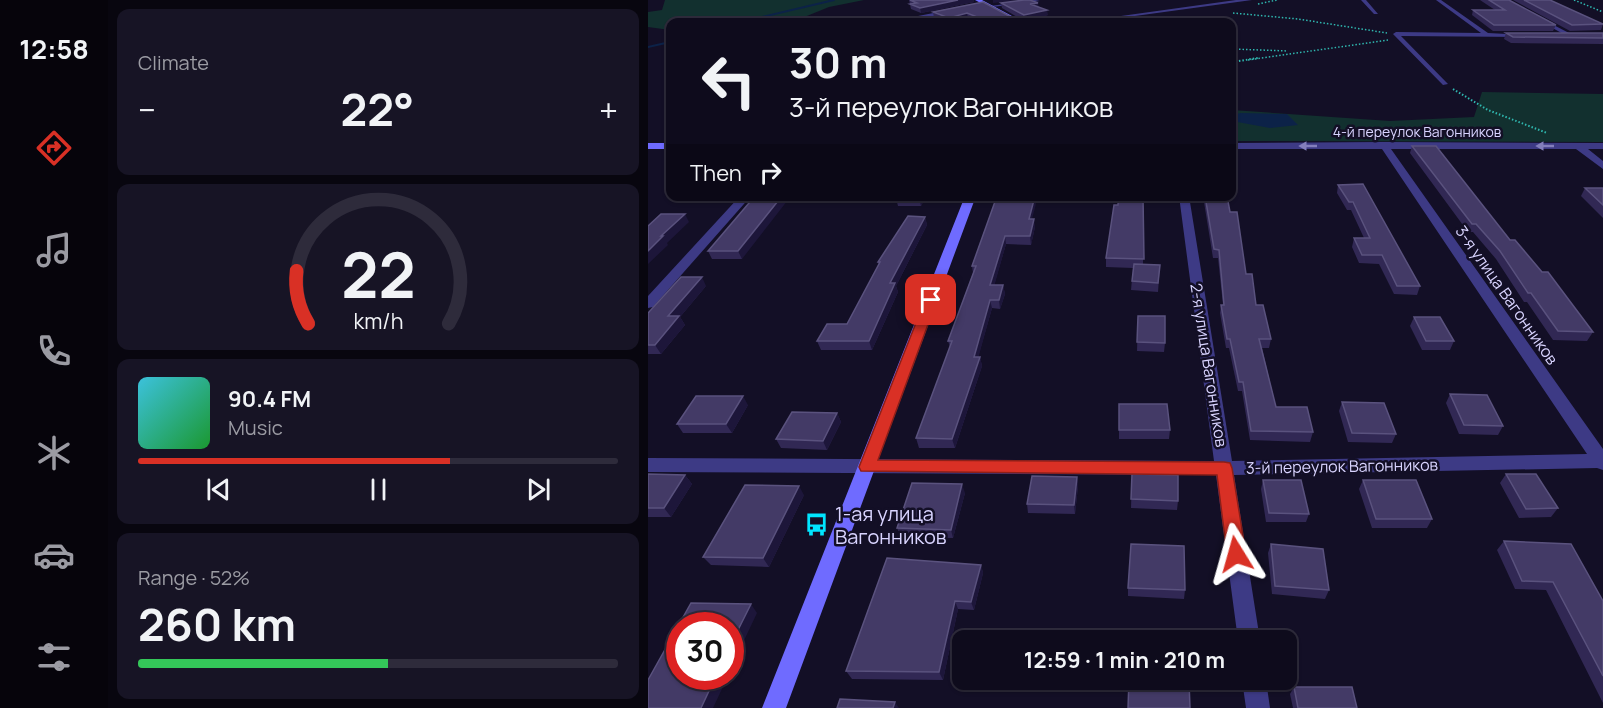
<!DOCTYPE html>
<meta charset="utf-8">
<style>
:root{--surface:#0e0b1c;--page:#171425;--text:#f1f3f6;--muted:#9b9ba3;--line:#2e2b3b;--accent:#d93025}
body{margin:0;font-family:Manrope,sans-serif;background:var(--page);color:var(--text);height:100vh;display:flex;flex-direction:column;font-size:22px;white-space:nowrap}
*{box-sizing:border-box;margin:0}
p{font-size:20px;color:var(--muted)}
.icon{flex:none;width:33px;height:33px;fill:none;stroke:currentColor;stroke-width:2;stroke-linecap:round;stroke-linejoin:round}
.map{position:relative;flex:1;overflow:hidden}
.sheet{display:flex;flex-direction:column;gap:9px;padding:9px;background:#08060f;width:540px}
.sheet>*{flex:none}
.top-card{position:absolute;left:18px;top:18px;width:570px;height:183px;border-radius:12px;box-shadow:0 2px 4px #0004,0 0 0 2px var(--line);background:#0e0b1c;color:var(--text);overflow:hidden}
.speed{position:absolute;left:18px;top:612px;display:flex;gap:12px;font-size:30px;font-weight:700;text-align:center}
.speed>*{display:grid;place-content:center;width:78px;height:78px;border-radius:50%;background:var(--surface);box-shadow:0 2px 4px #0004,0 0 0 2px var(--line);line-height:1}
.speed .limit{border:9px solid #d22;background:#fff;color:#111}
.pin{position:absolute;display:grid;place-items:center;width:51px;height:51px;color:#fff;margin:-26px;border-radius:12px;box-shadow:0 3px 9px #0006}
.me{position:absolute;width:66px;margin:-33px;rotate:352deg;stroke-linejoin:round;filter:drop-shadow(0 0 4px #0008)}
.turn{display:flex;align-items:center;gap:21px;height:126px;padding:0 24px;font-size:27px}
.turn .icon{width:78px;height:78px;stroke-width:2.5}
.turn b{display:block;font-size:42px;line-height:51px}
.then{display:flex;align-items:center;height:57px;padding:0 24px;background:#0003;gap:12px;font-size:22px}
.big{font-size:45px;font-weight:700;line-height:1.1}
.sheet .card{flex:1;display:flex;flex-direction:column;justify-content:center;gap:9px;min-width:0;padding:0 21px;border-radius:12px;background:var(--page)}
.sheet .dial{align-items:center;gap:0}
.dial svg{height:156px;overflow:visible;fill:none;stroke:var(--line);stroke-width:7;stroke-linecap:round;text-anchor:middle}
.dial text{fill:var(--text);stroke:none}
.song{display:flex;align-items:center;gap:18px}
.cover{width:72px;height:72px;border-radius:9px;background:linear-gradient(135deg,hsl(190 70% 55%),hsl(130 70% 35%))}
.played{height:6px;border-radius:3px;background:linear-gradient(90deg,var(--accent) 65%,var(--line) 65%)}
.keys{display:flex;justify-content:space-around;direction:ltr}
.heat{display:flex;justify-content:space-between;align-items:center;font-size:33px;direction:ltr}
.charge{height:9px;border-radius:4px;background:linear-gradient(90deg,#34c759 52%,var(--line) 0)}
.trip{position:absolute;left:304px;top:630px;width:345px;height:60px;border-radius:12px;background:var(--surface);box-shadow:0 2px 4px #0004,0 0 0 2px var(--line);font-weight:700;line-height:60px;text-align:center}
main{display:flex;flex:1;min-height:0}
.dock{display:flex;flex-direction:column;width:108px;justify-content:space-around;align-items:center;background:#06040b;color:var(--muted)}
.dock .icon{width:42px;height:42px}
.dock .selected{color:var(--accent)}
.dock b{font-size:27px;color:var(--text)}
.map>svg:first-child{display:block}
.green{fill:#12302f}
.water{fill:#0c2248}
.lines{fill:none;stroke-linecap:round;stroke-linejoin:round}
.stream{stroke:#0c2248;stroke-width:2}
.path-far1{stroke:#2fb8b0;stroke-width:1.5;stroke-dasharray:1.5 2;stroke-linecap:butt}
.path{stroke:#2fb8b0;stroke-width:2;stroke-dasharray:1.5 2;stroke-linecap:butt}
.lane{fill:#3d3a85;fill-rule:evenodd}
.street{fill:#3d3a85;fill-rule:evenodd}
.secondary{fill:#6f6bff;fill-rule:evenodd}
.wall{fill:#312854}
.shaded-wall{fill:#1d163a}
.building{fill:#433a66;stroke:#5a527e;stroke-width:1.5}
.oneway{fill:#837fbc}
.route{fill:#d93025;stroke:#8d1f18;stroke-width:1.5}
.labels{text-anchor:middle;stroke-width:5;stroke-linejoin:round;paint-order:stroke}
.far-street-label{font-size:14px;fill:#d9d4ff;stroke:#130f26}
.street-label{font-size:16px;fill:#d9d4ff;stroke:#130f26}
.near-poi-label{font-size:20px;fill:#d9d4ff;stroke:#130f26;text-anchor:start}
</style>
<main>
<nav class="dock">
<b>12:58</b>
<svg class="icon selected" aria-label="directions" viewBox="0 0 24 24"><path d="M12 3l9 9-9 9-9-9zM9 14v-3h6M13 9l2 2-2 2"/></svg>
<svg class="icon" aria-label="music" viewBox="0 0 24 24"><path d="M9 18V5l10-2v13"/><circle cx="6" cy="18" r="3"/><circle cx="16" cy="16" r="3"/></svg>
<svg class="icon" aria-label="phone" viewBox="0 0 24 24"><path d="M5 4h4l2 5-3 2q2 4 5 5l2-3 5 2v4C11 20 4 13 5 4z"/></svg>
<svg class="icon" aria-label="climate" viewBox="0 0 24 24"><path d="M12 3v18M4 7l16 10M4 17L20 7"/></svg>
<svg class="icon" aria-label="car" viewBox="0 0 24 24"><path d="M5 17H2v-5l4-1 3-4h7l3 4 3 1v5h-3M9 17h6M6 11h13"/><circle cx="7" cy="17" r="2"/><circle cx="17" cy="17" r="2"/></svg>
<svg class="icon" aria-label="filters" viewBox="0 0 24 24"><path d="M4 7h16M4 17h16"/><circle cx="9" cy="7" r="2"/><circle cx="15" cy="17" r="2"/></svg>
</nav>
<section class="sheet">
<div class="card"><p>Climate</p>
<div class="heat"><a>−</a><b class="big">22°</b><a>+</a></div>
</div>
<div class="card dial"><svg viewBox="0 0 100 80">
<path d="M14 69A42 42 0 1 1 86 69"/>
<path d="M14 69A42 42 0 0 1 8 42" stroke="#d93025"/>
<text x="50" y="56" font-size="32" font-weight="700">22</text>
<text x="50" y="72" font-size="11">km/h</text>
</svg></div>
<div class="card">
<div class="song"><i class="cover"></i><div><b>90.4 FM</b><p>Music</p></div></div>
<div class="played"></div>
<div class="keys"><svg class="icon" aria-label="previous" viewBox="0 0 24 24"><path d="M18 5L8 12l10 7zM5 5v14"/></svg><svg class="icon" aria-label="pause" viewBox="0 0 24 24"><path d="M8 5v14M16 5v14"/></svg><svg class="icon" aria-label="next" viewBox="0 0 24 24"><path d="M6 5l10 7-10 7zM19 5v14"/></svg></div>
</div>
<div class="card"><p>Range · 52%</p><b class="big">260 km</b><div class="charge"></div></div>
</section>
<div class="map">
<svg width="955" height="708" viewBox="0 0 955 708">
<rect width="100%" height="100%" fill="#130f26"/>
<!-- green -->
<path class="green" d="M17,0H216L181,7L144,22H22V30L0,27V12L14,10Z
M834,92L955,94V142L584,141V110L742,121L826,117Z"/>
<!-- water -->
<path class="water" d="M593,113L639,114L650,125L622,128L584,121V115Z"/>
<g class="lines">
<!-- stream -->
<path class="stream" d="M93,22L186,0
M0,47L22,42"/>
<!-- path-far1 -->
<path class="path-far1" d="M926,0L955,12
M610,4L629,0
M585,13L650,19L739,33
M233,22L254,20
M584,49L640,51
M600,60L740,40"/>
<!-- path -->
<path class="path" d="M584,62L610,58
M805,89L840,110L899,133"/>
<!-- lane -->
<path class="lane" d="M387,0L392,1L344,7L342,6Z
M713,0H718L730,14H726Z
M788,0H793L840,33L878,35L875,37L753,36L800,84L795,85L745,34L748,32L833,33Z
M301,10L303,12C294,14 266,22 262,22L270,16Z
M892,18L923,34L924,35L919,36L890,20Z"/>
<!-- street -->
<path class="street" d="M588,0H604L443,22H430Z
M736,142L955,143V149H940L955,161V169L928,149H743L955,449V470L949,468L586,475L612,640H590L568,475L0,472V458L566,461L531,196H541L584,461L939,454L734,149H584V143Z
M92,196H103L5,307L0,308V296Z
M594,680H618L622,708H598Z"/>
<!-- secondary -->
<path class="secondary" d="M327,0H334L375,22H368Z
M0,143H22V149H0Z
M317,196H328L138,708H114Z"/>
</g>
<!-- wall -->
<path class="wall" d="M261,0L326,2L273,13L263,9Z
M832,0H861L908,25L905,31H845L824,15L825,10H847Z
M865,0H902L955,24L953,30L922,31Z
M335,2L365,18V22H330L320,18L307,22H298L286,18L285,12Z
M353,3L391,7L400,15L376,21L354,8Z
M858,33H955V44L863,43L856,39Z
M764,146L862,240L945,332L939,341L905,340L879,302H876L848,259L825,232H820L762,153Z
M690,185L772,286L769,295L746,294L731,264L711,263L704,247L706,238H716L703,210H699L689,193Z
M937,188H955V218L933,196Z
M107,196L94,259H64L60,251Z
M278,196L273,206H250L248,198Z
M349,196L384,219L387,227L383,245L358,244L346,285H355L357,294L352,309L344,308L330,357H332L334,366L307,448H271L268,438L302,347L300,341L325,273L324,266Z
M471,196H500L499,202H495V265H512L510,292L483,290L485,268L458,267V258Z
M555,196H579L582,212L598,274L608,305L623,339L621,348H614L628,407L665,432L662,442L602,440L594,391H590L581,348H578L572,313L573,305H575L570,258H565Z
M277,217L279,225L248,286L250,292L224,350H173L169,341L199,324L231,265L230,262Z
M58,286L32,317L37,325L13,354H0V313Z
M490,316L517,343L516,352L489,351Z
M766,317L806,341L802,350H774L762,326Z
M802,394L855,426L850,435L811,434L798,403Z
M694,402L748,434L744,443L700,442L691,411Z
M471,404L522,430L521,439H471Z
M100,405L84,433H35L29,424Z
M189,413L193,422L179,450L133,448L128,439Z
M0,474L37,475L44,484L23,517H0Z
M484,474L530,501L529,510L483,508Z
M858,474L910,508L903,517L871,518L852,483Z
M429,477L430,486L427,514L380,513L379,504Z
M615,480L661,514L658,522H618L613,489Z
M715,480L784,519L779,528H724L711,489Z
M317,493L305,538L253,537L249,528Z
M156,495L121,567L63,565L55,557Z
M856,541L955,601V703L898,590L867,589L849,550Z
M623,544L681,590L677,599L624,594L620,553Z
M333,565L335,573L326,610L310,609L295,680L204,679L198,671Z
M480,588L537,590L536,599L480,596Z
M646,687L709,708H645L642,694Z"/>
<!-- shaded-wall -->
<path class="shaded-wall" d="M310,0H326V2L273,13L272,8Z
M345,0H369L345,3Z
M390,3L391,8L382,4Z
M399,10L400,15L376,21V15Z
M319,13L320,18L307,22H302L301,18Z
M365,18V22H342Z
M134,196H143L94,259L90,251Z
M272,196H278L273,206L271,198Z
M387,196H390L382,227L381,219Z
M37,214L41,222L19,243L20,245L0,264V251L13,236Z
M277,217L279,225L248,286L250,292L224,350L221,341L242,283Z
M386,219L387,227L383,245L382,236Z
M357,236L358,244L344,294L342,285Z
M54,277L58,286L32,317L37,325L13,354L7,345L20,316Z
M355,285L357,294L352,309L351,300Z
M342,300L344,308L328,366L326,357Z
M332,357L334,366L307,448L304,439Z
M95,396L100,405L84,433L78,424Z
M189,413L193,422L179,450L175,441Z
M37,475L44,484L23,517L16,508Z
M429,477L430,486L427,514L426,505Z
M314,484L317,493L305,538L303,530Z
M151,486L156,495L121,567L115,558Z
M333,565L335,573L326,610L323,602Z
M307,601L310,609L295,680L291,672Z
M103,604L109,613L82,670V646Z
M68,676H80L65,708H53Z
M247,702L251,708H245Z"/>
<!-- building -->
<path class="building" d="M262,0H310L272,8L262,4L269,3Z
M376,0H382L390,3L382,4L399,10L376,15L353,3Z
M841,0H861L908,25H846L825,10H857Z
M876,0H902L955,24L924,25Z
M335,2L365,18L342,22L319,13L301,18L285,12Z
M858,33H955V38L865,37Z
M764,146H788L862,240H867L894,272H900L945,332L910,331L883,293H880L852,251L828,224H824Z
M715,184L772,286H749L734,255H714L706,238H722L705,202H701L690,185Z
M937,188H955V205Z
M107,196H134L90,251H60Z
M249,196H272L271,198H248Z
M349,196H387L381,219H386L382,236H357L342,285H355L351,300H342L326,357H332L304,439L268,438L304,341H300L328,266H324Z
M471,196H495L496,259L458,258L466,205H470Z
M557,196H579L582,212H589L598,274H604L608,305H615L623,339H611L628,407H659L665,432L603,431L595,382H591L582,339H579L573,305H576L571,250L566,249Z
M13,214H37L13,236H15L0,251V226Z
M260,216L277,217L242,283H247L221,341H169L179,324H199L232,262H230Z
M486,264L512,265L510,283L484,281Z
M33,277H54L20,316H31L7,345H0V313Z
M490,316H517V343L489,342Z
M766,317H792L806,341H778Z
M802,394L839,395L855,426L816,425Z
M48,396H95L78,424H29Z
M694,402L736,403L748,434L704,433Z
M471,404H519L522,430H471Z
M144,412L189,413L175,441L128,439Z
M0,474L37,475L16,508H0Z
M484,474L530,475V501L483,499Z
M858,474H888L910,508L878,509Z
M384,476L429,477L426,505L379,504Z
M615,480H653L661,514L621,513Z
M715,480H768L784,519H728Z
M264,483L314,484L303,530L249,528Z
M97,485L151,486L115,558L55,557Z
M856,541L923,544L955,601V676L905,582L874,581Z
M483,544L536,546L537,590L480,588Z
M623,544L675,549L681,590L627,586Z
M239,558L333,565L323,602L307,601L291,672L198,671Z
M43,603L103,604L82,646V626H32V676H68L53,708H0V680Z
M481,680H519L541,681L542,708H480Z
M646,687H704L709,708H650Z
M192,699L247,702L245,708H189Z"/>
<!-- one-way arrows -->
<defs><path id="oneway-solid" d="M-6-.8H1V-3.2L6.5 0L1 3.2V.8H-6Z" transform="scale(1.5)"/></defs>
<g class="oneway">
<use href="#oneway-solid" transform="translate(660 146) rotate(180)"/>
<use href="#oneway-solid" transform="translate(897 146) rotate(-180)"/>
</g>
<!-- route -->
<path class="route" d="M283,297L289,300L230,460L576,462L582,463L584,468L598,554L595,560L588,563L582,560L579,554L569,475L213,471L211,467L277,300Z"/>
<!-- icons -->
<defs>
<symbol id="bus-bare" viewBox="-9 -9 18 18"><path d="M-5-6H5V4H4V6H2V4H-2V6H-4V4H-5ZM-3.5-4V0h7V-4ZM-3.5 1.2v1.5H-2V1.2ZM2 1.2v1.5H3.5V1.2Z" fill="#00e5ff" stroke="#130f26" stroke-width="2.5" paint-order="stroke"/></symbol>
</defs>
<g fill-rule="evenodd">
<use href="#bus-bare" x="152" y="508" width="33" height="33"/>
</g>
<g class="labels">
<!-- far-street labels -->
<g class="far-street-label">
<text x="769" y="137">4-й переулок Вагонников</text>
</g>
<!-- street labels -->
<g class="street-label">
<text transform="translate(859 295) rotate(55)" y="6">3-я улица Вагонников</text>
<text transform="translate(561 365) rotate(81)" y="6">2-я улица Вагонников</text>
<text transform="translate(694 466) rotate(-1)" y="6">3-й переулок Вагонников</text>
</g>
<!-- near-poi labels -->
<g class="near-poi-label">
<text x="187" y="521">1-ая улица<tspan x="187" dy="23">Вагонников</tspan></text>
</g>
</g>
</svg>
<div class="speed"><div class="limit">30</div></div>
<div class="pin" style="left:283px;top:300px;background:#d93025"><svg class="icon" aria-label="arrive" viewBox="0 0 24 24"><path d="M6 21V4h12l-3 4 3 4H6"/></svg></div>
<svg class="me" style="left:588px;top:554px" viewBox="-20 -20 40 40"><path d="M0-17L14 15 0 8-14 15z" fill="#d93025" stroke="#fff" stroke-width="4"/></svg>
<div class="trip">12:59 · 1 min · 210 m</div>
<div class="top-card">
<div class="turn"><svg class="icon" aria-label="left" viewBox="0 0 24 24"><path d="M17 20v-9H6M10 6l-5 5 5 5"/></svg><div><b>30 m</b>3-й переулок Вагонников</div></div>
<div class="then">Then<svg class="icon" aria-label="right" viewBox="0 0 24 24"><path d="M7 20v-9h11M14 6l5 5-5 5"/></svg></div>
</div>
</div>
</main>
